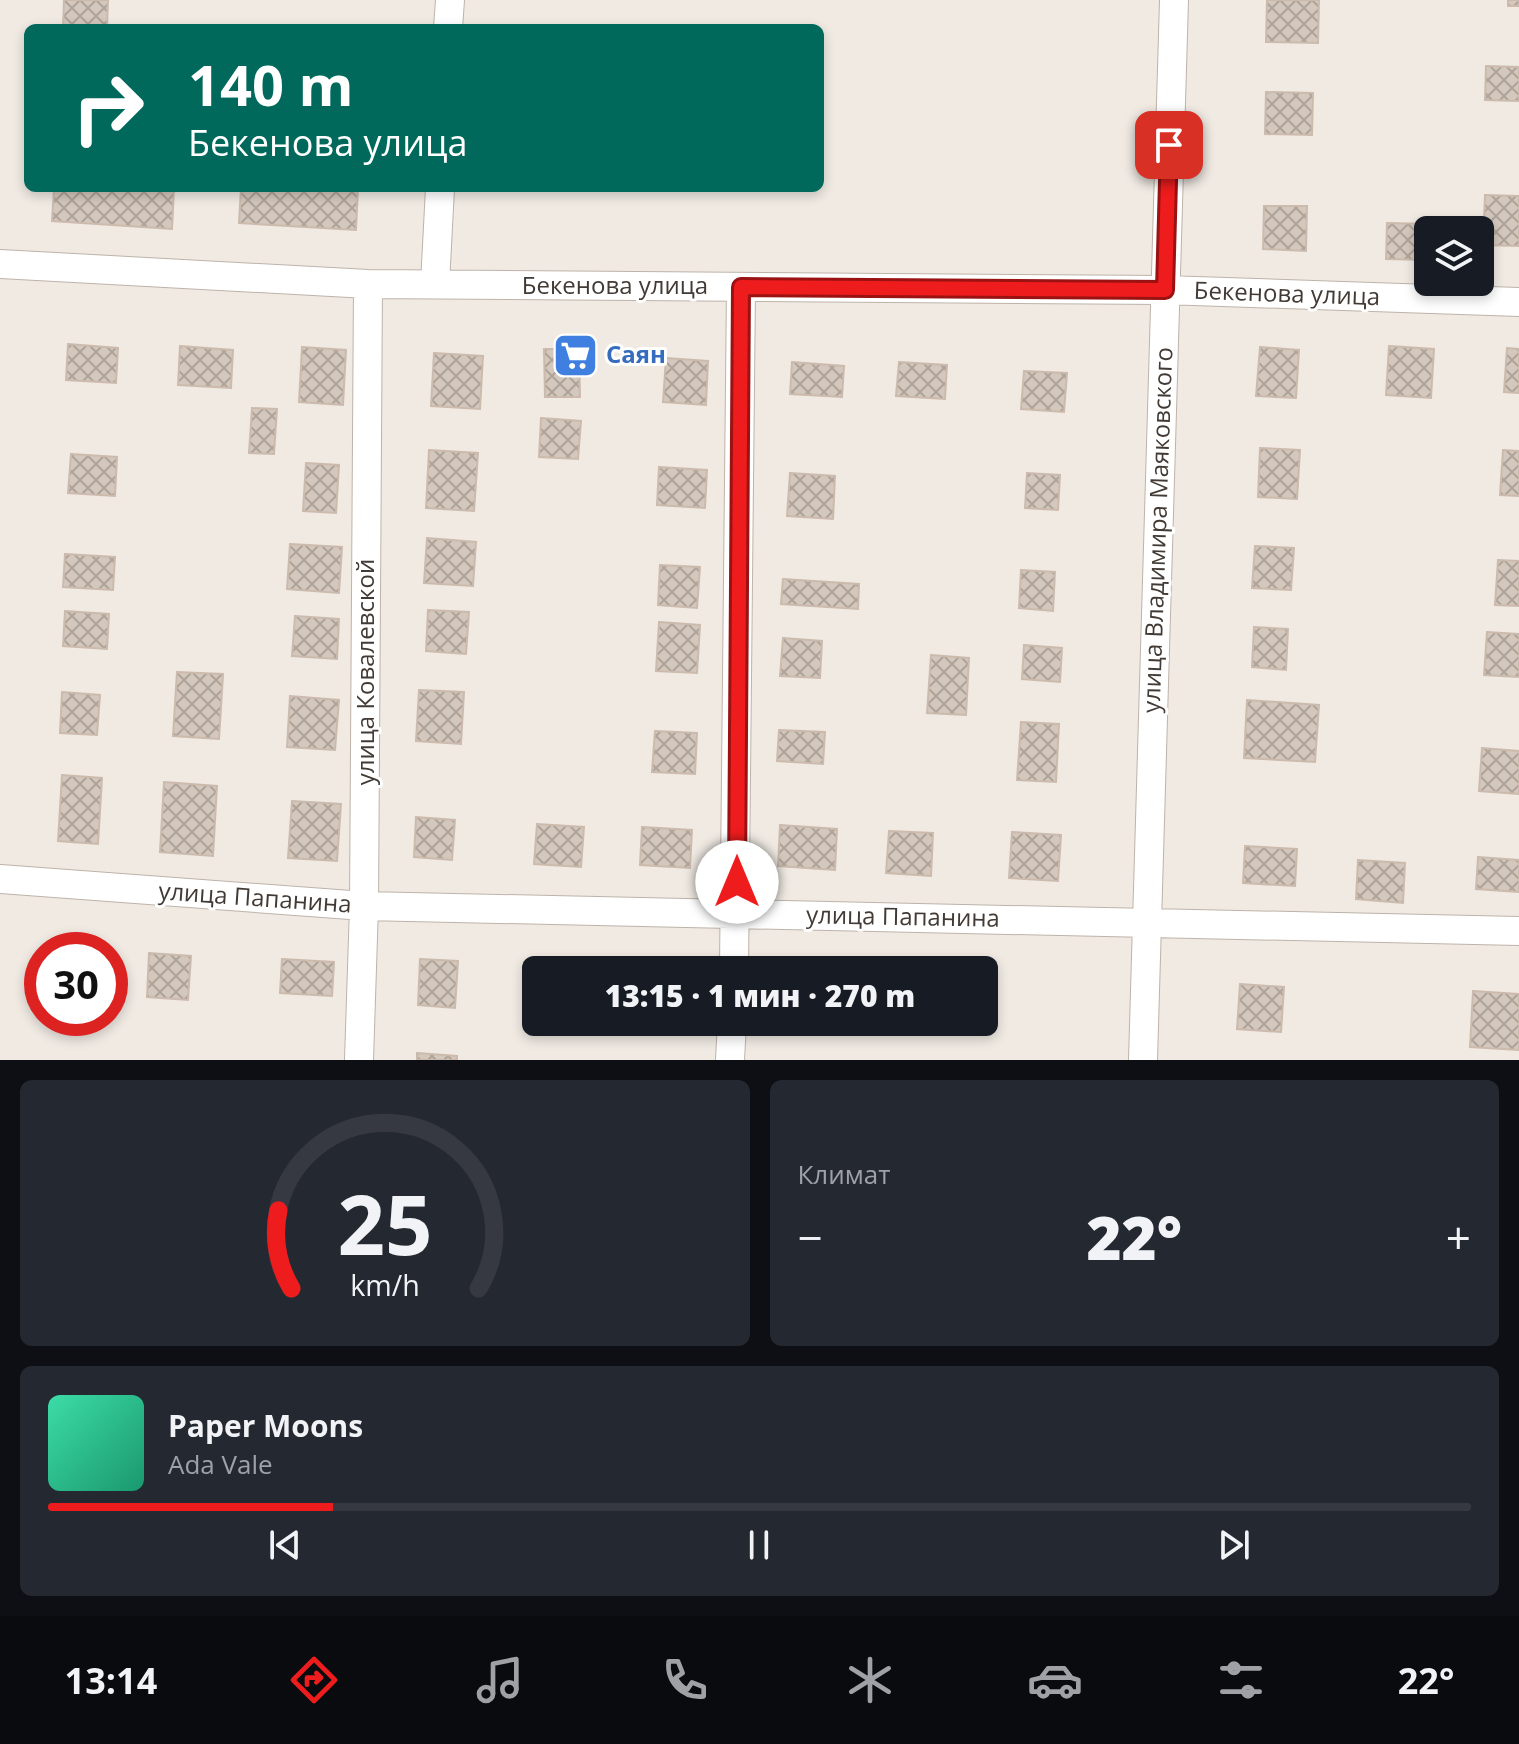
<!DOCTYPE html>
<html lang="ru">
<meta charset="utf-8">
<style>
:root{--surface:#171b24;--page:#242831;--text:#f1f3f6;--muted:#9ea1a6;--line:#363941;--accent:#ee1c1d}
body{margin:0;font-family:"Open Sans",sans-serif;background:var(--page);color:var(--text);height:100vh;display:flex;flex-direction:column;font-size:30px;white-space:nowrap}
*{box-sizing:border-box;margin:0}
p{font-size:26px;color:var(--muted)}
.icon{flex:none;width:44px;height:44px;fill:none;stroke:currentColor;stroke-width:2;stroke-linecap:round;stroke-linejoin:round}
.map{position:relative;height:1060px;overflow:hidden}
.details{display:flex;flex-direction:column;gap:20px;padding:20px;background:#0d0f14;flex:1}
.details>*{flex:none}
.banner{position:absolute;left:24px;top:24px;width:800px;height:168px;border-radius:12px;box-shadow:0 4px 12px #0003;background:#00695c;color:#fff;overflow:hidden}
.buttons{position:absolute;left:1414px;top:216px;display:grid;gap:16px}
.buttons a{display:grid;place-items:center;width:80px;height:80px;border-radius:12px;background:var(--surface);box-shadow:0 4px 12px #0003;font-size:40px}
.speed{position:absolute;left:24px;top:932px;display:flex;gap:16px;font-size:40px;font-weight:700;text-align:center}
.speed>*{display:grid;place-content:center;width:104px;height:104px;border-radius:50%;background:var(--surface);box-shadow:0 4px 12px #0003;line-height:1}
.speed .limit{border:12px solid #d22;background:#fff;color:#111}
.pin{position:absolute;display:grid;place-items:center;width:68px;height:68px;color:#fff;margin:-34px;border-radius:16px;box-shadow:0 4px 12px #0006}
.me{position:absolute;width:88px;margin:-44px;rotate:0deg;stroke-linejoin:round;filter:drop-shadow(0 0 6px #0008)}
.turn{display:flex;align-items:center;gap:28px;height:168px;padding:0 32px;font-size:36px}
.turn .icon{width:104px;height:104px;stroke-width:2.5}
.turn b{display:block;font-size:56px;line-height:68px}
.big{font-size:60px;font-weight:800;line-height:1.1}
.details .card{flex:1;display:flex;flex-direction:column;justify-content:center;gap:12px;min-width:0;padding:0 28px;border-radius:12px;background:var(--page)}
.details .dial{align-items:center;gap:0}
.dial svg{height:208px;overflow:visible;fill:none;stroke:var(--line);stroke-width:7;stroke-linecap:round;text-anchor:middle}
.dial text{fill:var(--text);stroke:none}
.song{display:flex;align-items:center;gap:24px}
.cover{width:96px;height:96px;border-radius:12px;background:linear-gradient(135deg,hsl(160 70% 55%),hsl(160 70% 35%))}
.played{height:8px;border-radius:4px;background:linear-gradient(90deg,var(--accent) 20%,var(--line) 20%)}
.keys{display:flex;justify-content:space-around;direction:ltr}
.heat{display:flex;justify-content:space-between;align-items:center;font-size:44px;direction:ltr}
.details .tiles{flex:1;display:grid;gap:20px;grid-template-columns:1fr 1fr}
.card:last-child{grid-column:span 2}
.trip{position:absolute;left:522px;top:956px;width:476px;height:80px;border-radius:12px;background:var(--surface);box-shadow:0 4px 12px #0003;font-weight:800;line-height:80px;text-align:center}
.menu{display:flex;height:128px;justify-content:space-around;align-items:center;background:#090b0e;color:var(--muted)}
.menu .icon{width:56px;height:56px}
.menu .current{color:var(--accent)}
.menu b{font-size:36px;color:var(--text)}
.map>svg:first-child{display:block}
.building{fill:url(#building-cross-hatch);stroke:#ccbbad;stroke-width:2}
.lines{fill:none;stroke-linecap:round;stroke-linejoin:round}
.minor-casing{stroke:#beb3a9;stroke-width:30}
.minor{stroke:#fff;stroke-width:28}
.route-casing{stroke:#9b1213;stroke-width:20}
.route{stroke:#ee1c1d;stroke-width:14}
.labels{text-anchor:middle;stroke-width:6;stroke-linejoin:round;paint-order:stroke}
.street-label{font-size:24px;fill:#423a34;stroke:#fff}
.shop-label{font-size:24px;font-weight:bold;fill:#366cbe;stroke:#fff;text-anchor:start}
</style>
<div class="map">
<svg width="1519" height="1060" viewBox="0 0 1519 1060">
<defs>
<pattern id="building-cross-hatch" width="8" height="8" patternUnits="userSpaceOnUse" patternTransform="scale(2)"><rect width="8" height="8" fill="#d4c7bc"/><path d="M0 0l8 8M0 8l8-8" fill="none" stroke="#aea39a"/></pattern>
</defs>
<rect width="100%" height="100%" fill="#f0eae3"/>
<!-- building -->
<path class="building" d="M64,0H108L107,28H63Z
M1267,0H1319L1318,43L1266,42Z
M1508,0H1519V6H1508Z
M1486,66L1519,67V101L1485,100Z
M1266,92L1313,93L1312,135L1265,134Z
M54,188H174L172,229L52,221Z
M241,188H358L356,230L239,223Z
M1485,195L1519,196V246L1483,245Z
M1264,206H1307L1306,251L1263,249Z
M1387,223L1429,224L1428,260L1386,259Z
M68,344L118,348L116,383L66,380Z
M180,346L233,350L231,388L178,385Z
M1389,346L1434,349L1431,398L1386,395Z
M302,347L346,350L343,405L299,402Z
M1260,347L1299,350L1296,398L1256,396Z
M1507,348L1519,349V393L1504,392Z
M544,349H579L580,397H545Z
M434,353L483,356L480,409L431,406Z
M666,358L708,361L706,405L663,402Z
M792,362L844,366L842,397L790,394Z
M899,362L947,365L945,399L896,396Z
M1024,371L1067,373L1064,412L1021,409Z
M252,408L277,409L274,454L249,453Z
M541,418L581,421L578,459L539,457Z
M1260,448L1300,450L1297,499L1258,497Z
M429,450L478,453L474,511L426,508Z
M1503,450L1519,451V496L1500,495Z
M71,454L117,457L115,496L68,493Z
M306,463L339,465L336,513L303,511Z
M659,467L707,470L705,508L657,505Z
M790,473L835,476L833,519L787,516Z
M1027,473L1060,475L1058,510L1025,508Z
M427,538L476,542L473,586L424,583Z
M290,544L342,547L339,593L287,589Z
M1255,546L1294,548L1291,590L1252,588Z
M65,554L115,557L113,590L63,587Z
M1498,560L1519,561V606L1495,605Z
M660,565L700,567L697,608L658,605Z
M1021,570L1055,572L1053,611L1019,608Z
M783,579L859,584L858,609L781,604Z
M428,610L469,612L466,654L426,651Z
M65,611L109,614L107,649L63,646Z
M295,616L339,619L337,659L292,656Z
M659,622L700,625L697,673L656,671Z
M1254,627L1288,629L1286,670L1252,667Z
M1487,632L1519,634V677L1484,675Z
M783,638L822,641L820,678L780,676Z
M1024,645L1062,648L1060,682L1022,679Z
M931,655L969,658L966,715L927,713Z
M177,672L223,674L219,739L173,736Z
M419,690L464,692L461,744L416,741Z
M62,692L100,695L97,735L60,733Z
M290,696L339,700L335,750L287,747Z
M1247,700L1319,705L1315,762L1244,758Z
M1021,722L1059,724L1056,782L1017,780Z
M779,730L825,732L823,764L777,761Z
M655,731L697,733L695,774L652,772Z
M1482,748L1519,751V794L1479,791Z
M62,775L102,778L98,844L58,841Z
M164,782L217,786L213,856L160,852Z
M292,801L341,804L337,861L288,858Z
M416,817L455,820L452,860L414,857Z
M537,824L584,827L581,867L534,864Z
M780,825L837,829L835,870L778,866Z
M642,827L692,830L690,868L640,865Z
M889,831L933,833L931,876L886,873Z
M1012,832L1061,835L1058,881L1009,878Z
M1245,846L1297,849L1295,886L1243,883Z
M1478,857L1519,860V892L1476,889Z
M1358,860L1405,863L1403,903L1356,899Z
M54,947L106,950H53Z
M149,953L191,956L188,1000L147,997Z
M282,959L334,962L332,996L280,993Z
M420,959L458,961L455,1008L418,1005Z
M528,962L559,964L558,970H536V1011H525Z
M655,964L697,966L696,970H655Z
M1240,984L1284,987L1281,1032L1237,1029Z
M1473,991L1519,994V1050L1470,1047Z
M776,1022H809V1026L776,1024Z
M417,1053L457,1056V1060H417Z"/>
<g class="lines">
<defs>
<path id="minor" d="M448,28L450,0
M0,264L368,284L1165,290L1519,302
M435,284L440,188
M0,879L364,906L1519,931
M734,970L741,287
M359,1060L364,906L368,284
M730,1060L732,1022
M1143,1060L1174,0"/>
</defs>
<!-- minor casing -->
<use href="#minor" class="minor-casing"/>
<!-- minor -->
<use href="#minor" class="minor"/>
</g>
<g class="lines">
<defs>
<path id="route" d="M737,882L741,287L1165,290L1169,145"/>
</defs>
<!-- route casing -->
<use href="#route" class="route-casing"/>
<!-- route -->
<use href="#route" class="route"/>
</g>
<!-- icons -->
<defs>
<symbol id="supermarket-square" viewBox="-11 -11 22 22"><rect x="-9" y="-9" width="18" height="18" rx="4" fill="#3f7fe0" stroke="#fff"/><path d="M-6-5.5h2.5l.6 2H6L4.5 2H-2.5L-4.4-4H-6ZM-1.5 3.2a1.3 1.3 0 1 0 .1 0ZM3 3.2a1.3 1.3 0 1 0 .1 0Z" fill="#fff"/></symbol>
</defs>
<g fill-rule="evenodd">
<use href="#supermarket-square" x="550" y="330" width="51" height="51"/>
</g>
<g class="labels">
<!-- street labels -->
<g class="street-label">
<text x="615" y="294">Бекенова улица</text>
<text transform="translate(1287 294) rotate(2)" y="8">Бекенова улица</text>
<text transform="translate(1158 530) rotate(-88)" y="8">улица Владимира Маяковского</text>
<text transform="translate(366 672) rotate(-90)" y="8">улица Ковалевской</text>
<text transform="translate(255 898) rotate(4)" y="8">улица Папанина</text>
<text transform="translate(903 917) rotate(1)" y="8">улица Папанина</text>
</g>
<!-- shop labels -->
<g class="shop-label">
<text x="606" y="363">Саян</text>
</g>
</g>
</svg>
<div class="buttons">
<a><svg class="icon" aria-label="layers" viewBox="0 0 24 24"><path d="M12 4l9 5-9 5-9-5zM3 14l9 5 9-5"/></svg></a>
</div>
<div class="speed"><div class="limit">30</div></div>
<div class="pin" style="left:1169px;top:145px;background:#d93025"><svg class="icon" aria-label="arrive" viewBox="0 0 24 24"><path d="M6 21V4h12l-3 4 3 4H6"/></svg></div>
<svg class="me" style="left:737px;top:882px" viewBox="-20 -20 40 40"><circle r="19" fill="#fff"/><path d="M0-13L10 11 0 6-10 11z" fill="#ee1c1d"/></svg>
<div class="trip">13:15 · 1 мин · 270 m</div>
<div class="banner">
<div class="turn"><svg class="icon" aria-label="right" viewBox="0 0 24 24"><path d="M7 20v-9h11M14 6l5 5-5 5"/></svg><div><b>140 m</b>Бекенова улица</div></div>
</div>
</div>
<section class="details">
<div class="tiles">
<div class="card dial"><svg viewBox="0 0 100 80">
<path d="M14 69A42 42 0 1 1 86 69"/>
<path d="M14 69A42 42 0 0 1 9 39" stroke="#ee1c1d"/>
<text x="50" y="56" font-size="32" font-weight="700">25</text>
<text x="50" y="72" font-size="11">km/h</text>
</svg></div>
<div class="card"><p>Климат</p>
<div class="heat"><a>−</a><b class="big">22°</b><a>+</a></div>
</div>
<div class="card">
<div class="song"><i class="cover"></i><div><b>Paper Moons</b><p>Ada Vale</p></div></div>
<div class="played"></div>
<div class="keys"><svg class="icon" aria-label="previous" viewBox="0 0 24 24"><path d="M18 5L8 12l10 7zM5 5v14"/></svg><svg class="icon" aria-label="pause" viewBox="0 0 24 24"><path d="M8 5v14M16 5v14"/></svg><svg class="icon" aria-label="next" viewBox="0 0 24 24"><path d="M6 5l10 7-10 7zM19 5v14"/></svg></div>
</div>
</div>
</section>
<nav class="menu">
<b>13:14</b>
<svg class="icon current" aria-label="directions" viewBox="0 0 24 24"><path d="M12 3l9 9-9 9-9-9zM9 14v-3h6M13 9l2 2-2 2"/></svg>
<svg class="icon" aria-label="music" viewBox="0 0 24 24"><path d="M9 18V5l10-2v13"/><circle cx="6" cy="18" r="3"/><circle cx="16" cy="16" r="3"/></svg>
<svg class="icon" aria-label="phone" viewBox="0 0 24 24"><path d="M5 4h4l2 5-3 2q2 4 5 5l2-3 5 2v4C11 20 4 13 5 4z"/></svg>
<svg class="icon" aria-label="climate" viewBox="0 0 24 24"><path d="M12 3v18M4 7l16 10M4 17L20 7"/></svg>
<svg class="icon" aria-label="car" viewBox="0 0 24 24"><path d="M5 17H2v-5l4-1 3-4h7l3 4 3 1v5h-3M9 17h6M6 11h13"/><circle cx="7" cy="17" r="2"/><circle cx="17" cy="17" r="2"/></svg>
<svg class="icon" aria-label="filters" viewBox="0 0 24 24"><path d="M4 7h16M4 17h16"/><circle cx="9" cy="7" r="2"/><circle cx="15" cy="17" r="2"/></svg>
<b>22°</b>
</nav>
